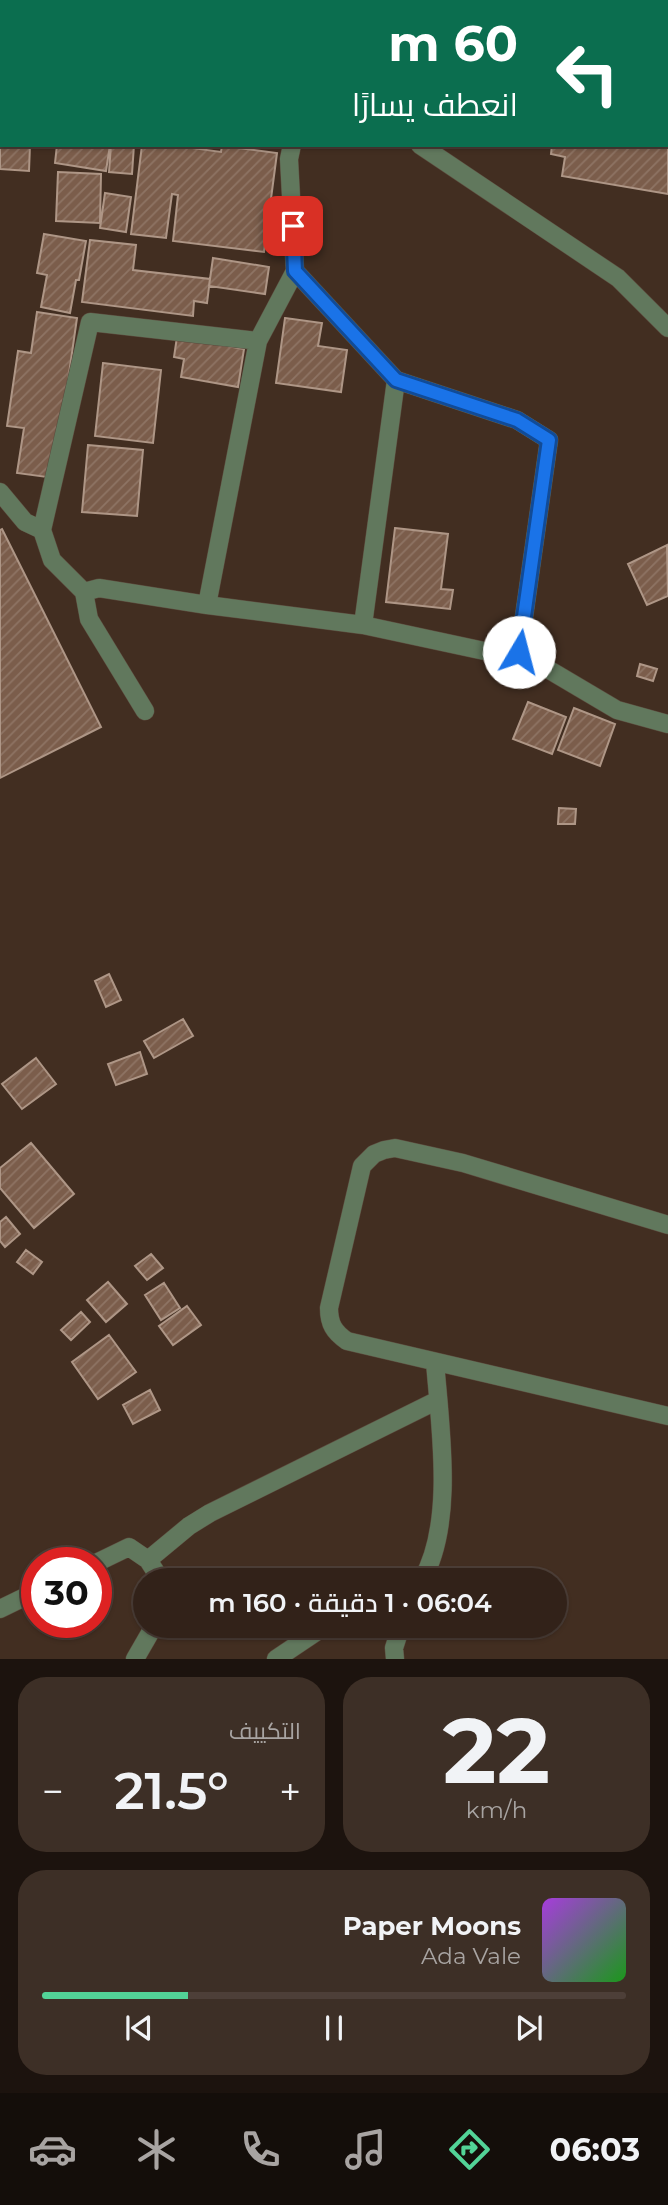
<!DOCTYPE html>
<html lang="ar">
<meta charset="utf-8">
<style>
:root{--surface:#322219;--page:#3d2f26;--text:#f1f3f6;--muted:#a8a4a2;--line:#4d3f38;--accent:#52d397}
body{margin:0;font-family:Montserrat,Cairo,sans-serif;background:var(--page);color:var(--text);direction:rtl;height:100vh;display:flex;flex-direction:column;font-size:26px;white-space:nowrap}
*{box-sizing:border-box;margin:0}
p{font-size:23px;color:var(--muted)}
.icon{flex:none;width:38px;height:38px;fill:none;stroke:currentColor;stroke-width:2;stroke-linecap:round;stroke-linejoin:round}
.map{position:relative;height:1659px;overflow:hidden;direction:ltr}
.panel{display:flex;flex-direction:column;gap:18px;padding:18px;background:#1c130e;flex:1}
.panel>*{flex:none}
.guide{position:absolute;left:0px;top:0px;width:668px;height:147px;box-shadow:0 2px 5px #0004,0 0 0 2px var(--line);direction:rtl;background:#0b6e4f;color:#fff;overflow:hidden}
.speed{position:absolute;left:21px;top:1547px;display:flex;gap:14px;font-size:35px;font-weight:700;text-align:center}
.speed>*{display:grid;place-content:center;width:91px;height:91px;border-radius:50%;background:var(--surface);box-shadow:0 2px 5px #0004,0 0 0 2px var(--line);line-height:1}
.speed .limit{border:10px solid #d22;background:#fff;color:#111}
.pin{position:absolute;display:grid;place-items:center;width:60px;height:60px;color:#fff;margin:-30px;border-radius:14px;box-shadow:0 4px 10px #0006}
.me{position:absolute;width:77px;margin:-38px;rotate:8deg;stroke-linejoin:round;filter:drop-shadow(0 0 5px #0008)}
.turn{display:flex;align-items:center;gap:24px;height:147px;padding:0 35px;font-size:32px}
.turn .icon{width:91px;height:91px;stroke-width:2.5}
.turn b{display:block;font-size:49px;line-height:60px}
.big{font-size:52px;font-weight:600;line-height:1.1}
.panel .tile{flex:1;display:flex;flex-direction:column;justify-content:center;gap:10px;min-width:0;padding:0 24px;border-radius:28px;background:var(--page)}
.panel .dial{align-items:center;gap:0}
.dial b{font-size:91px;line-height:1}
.song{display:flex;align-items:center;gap:21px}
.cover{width:84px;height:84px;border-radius:10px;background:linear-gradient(135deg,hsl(280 70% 55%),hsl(120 70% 35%))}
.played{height:7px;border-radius:4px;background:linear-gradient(90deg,var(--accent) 25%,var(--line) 25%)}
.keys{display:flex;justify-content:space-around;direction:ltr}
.heat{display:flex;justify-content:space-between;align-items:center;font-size:38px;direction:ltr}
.panel .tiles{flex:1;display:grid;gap:18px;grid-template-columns:1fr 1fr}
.tile:last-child{grid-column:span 2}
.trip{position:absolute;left:133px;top:1568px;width:434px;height:70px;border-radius:35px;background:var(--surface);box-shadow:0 2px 5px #0004,0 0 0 2px var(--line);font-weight:600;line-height:70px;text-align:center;direction:rtl}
.tabs{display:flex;height:112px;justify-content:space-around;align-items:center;background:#140e0a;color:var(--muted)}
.tabs .icon{width:49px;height:49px}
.tabs .active{color:var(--accent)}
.tabs b{font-size:32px;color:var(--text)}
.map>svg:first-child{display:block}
.building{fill:url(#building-hatch);stroke:#ae9686;stroke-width:2}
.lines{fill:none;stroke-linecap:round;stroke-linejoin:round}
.minor-casing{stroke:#5c4a3d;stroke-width:19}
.minor{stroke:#61785d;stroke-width:18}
.route-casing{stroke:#114b97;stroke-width:18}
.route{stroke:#1a73e8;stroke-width:12}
</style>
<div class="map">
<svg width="668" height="1659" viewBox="0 0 668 1659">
<defs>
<pattern id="building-hatch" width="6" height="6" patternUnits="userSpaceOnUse" patternTransform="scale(1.75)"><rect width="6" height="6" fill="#7b5d4b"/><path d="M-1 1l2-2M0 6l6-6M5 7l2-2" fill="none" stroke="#8e7464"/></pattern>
</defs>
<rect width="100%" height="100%" fill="#422e21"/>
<!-- building -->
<path class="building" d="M568,0H614V2H568Z
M0,97H2V145H30L29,171L0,169Z
M57,145H110L106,171L55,163Z
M111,145H134L132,174L109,172Z
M142,145H170L221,152L222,146L277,153L264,252L173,241L178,195L172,194L166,238L131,234Z
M552,145H658L668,147V194L562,176L565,157L551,154Z
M58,172L101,174L100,223L56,221Z
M105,193L131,197L126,232L100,228Z
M44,234L86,241L79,280H76L70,313L41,307L47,275L37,273Z
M90,240L136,245L133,270L210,279L207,303L194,301L193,316L82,302Z
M213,258L269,267L265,294L209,286Z
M37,312L77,318L54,478L17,473L24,428L7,426L18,351L31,353Z
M285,318L322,323L318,346L347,350L341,392L276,383Z
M177,337L244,349L238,387L181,377L184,359L174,357Z
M103,363L161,370L153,443L95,436Z
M88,445L143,450L137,516L82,512Z
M395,528L448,534L441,589L453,590L450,609L386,602Z
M2,529L101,727L0,778V530Z
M667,545L668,596L647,605L628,564Z
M640,664L657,669L653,681L637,676Z
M528,702L566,717L552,754L513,739Z
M574,708L615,724L600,766L558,750Z
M559,808L576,809L575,824H558Z
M109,974L121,1000L106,1007L95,981Z
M183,1019L193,1036L154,1058L144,1041Z
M140,1052L147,1074L116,1085L108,1064Z
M36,1058L56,1084L22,1109L2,1084Z
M31,1143L74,1194L34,1228L0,1188V1168Z
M6,1217L20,1234L5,1247L0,1241V1222Z
M26,1250L42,1262L33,1274L17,1262Z
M151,1254L163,1268L147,1280L135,1266Z
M108,1282L127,1304L106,1322L87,1300Z
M164,1283L180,1308L161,1320L145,1295Z
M187,1306L201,1325L173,1345L159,1326Z
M81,1312L90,1322L71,1340L61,1330Z
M109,1335L136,1372L98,1399L72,1362Z
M150,1390L160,1410L133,1424L123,1405Z"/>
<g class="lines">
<defs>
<path id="minor" d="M153,0L168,2
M420,145L618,278L668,328
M295,271L396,380L517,420L549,440L519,652
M0,492L25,522L42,530
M84,592L99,588L207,605L363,625L503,655L519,652L617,710L668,724
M207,605L258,341L295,271L289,159L292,145
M363,625L396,380
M145,711L89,619L84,592L52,560L42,530L90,322L258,341
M668,1225L463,1163L395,1148L384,1150L374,1154L362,1166L329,1308C329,1324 334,1332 347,1341L668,1416
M148,1560L189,1526L210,1513L438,1400
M96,1563L129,1547L148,1560L161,1580
M422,1580C455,1523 440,1426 435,1362
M0,1609L37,1591
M135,1659L154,1626
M276,1659L325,1626
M395,1659L394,1648L401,1626"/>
</defs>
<!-- minor casing -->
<use href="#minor" class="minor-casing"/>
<!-- minor -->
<use href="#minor" class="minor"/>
</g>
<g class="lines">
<defs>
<path id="route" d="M293,226L295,271L396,380L517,420L549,440L519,652"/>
</defs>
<!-- route casing -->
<use href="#route" class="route-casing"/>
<!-- route -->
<use href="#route" class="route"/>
</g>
</svg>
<div class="speed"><div class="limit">30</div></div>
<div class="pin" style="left:293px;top:226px;background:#d93025"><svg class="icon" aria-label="arrive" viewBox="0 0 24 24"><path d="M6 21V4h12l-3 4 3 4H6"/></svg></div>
<svg class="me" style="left:519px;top:652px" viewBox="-20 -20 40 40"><circle r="19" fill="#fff"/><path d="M0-13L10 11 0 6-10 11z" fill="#1a73e8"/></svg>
<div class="trip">06:04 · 1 دقيقة · 160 m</div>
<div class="guide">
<div class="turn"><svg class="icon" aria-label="left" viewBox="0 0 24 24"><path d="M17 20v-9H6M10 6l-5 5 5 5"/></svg><div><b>60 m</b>انعطف يسارًا</div></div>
</div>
</div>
<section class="panel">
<div class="tiles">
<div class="tile dial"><b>22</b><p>km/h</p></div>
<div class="tile"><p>التكييف</p>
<div class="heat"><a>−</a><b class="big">21.5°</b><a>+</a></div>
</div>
<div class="tile">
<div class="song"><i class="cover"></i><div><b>Paper Moons</b><p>Ada Vale</p></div></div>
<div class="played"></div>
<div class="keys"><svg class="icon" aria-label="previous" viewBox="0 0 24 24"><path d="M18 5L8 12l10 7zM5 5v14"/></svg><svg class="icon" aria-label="pause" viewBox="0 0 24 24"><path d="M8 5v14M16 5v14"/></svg><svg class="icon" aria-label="next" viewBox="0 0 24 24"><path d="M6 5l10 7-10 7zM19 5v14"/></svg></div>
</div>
</div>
</section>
<nav class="tabs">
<b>06:03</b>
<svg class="icon active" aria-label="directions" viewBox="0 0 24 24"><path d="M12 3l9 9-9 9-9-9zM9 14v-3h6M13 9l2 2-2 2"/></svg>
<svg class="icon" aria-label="music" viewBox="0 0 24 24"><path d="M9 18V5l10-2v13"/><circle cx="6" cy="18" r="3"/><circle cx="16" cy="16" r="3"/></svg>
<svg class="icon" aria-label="phone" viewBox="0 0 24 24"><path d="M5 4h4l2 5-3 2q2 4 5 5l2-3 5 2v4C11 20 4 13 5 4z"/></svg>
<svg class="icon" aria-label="climate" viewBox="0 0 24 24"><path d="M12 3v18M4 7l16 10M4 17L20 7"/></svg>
<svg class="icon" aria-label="car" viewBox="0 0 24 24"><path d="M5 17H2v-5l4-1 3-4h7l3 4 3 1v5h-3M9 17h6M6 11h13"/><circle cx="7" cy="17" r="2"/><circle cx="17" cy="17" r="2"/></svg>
</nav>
